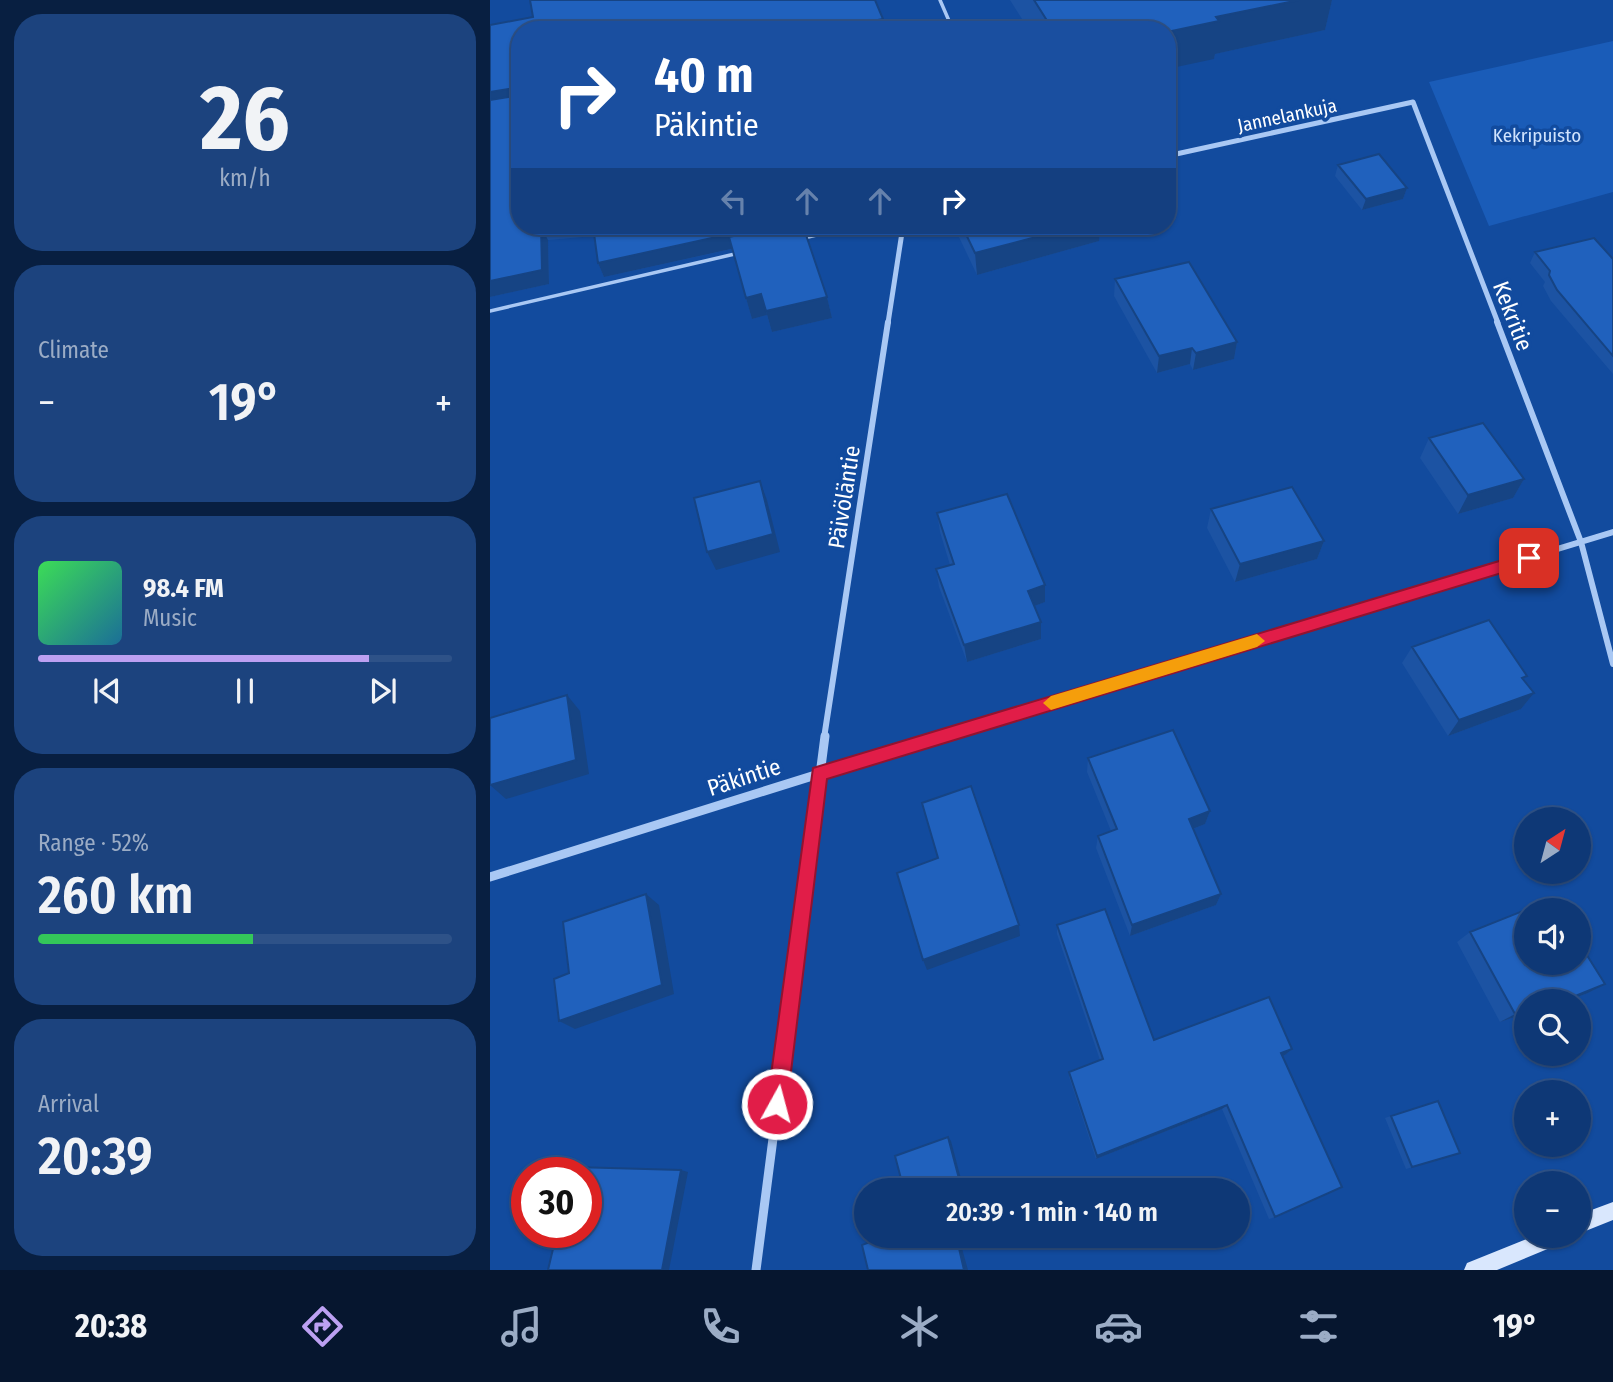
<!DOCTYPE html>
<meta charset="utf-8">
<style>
:root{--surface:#0e3876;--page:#1c437e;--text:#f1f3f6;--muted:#9bacc5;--line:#2e5288;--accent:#bca0f2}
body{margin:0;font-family:"Fira Sans Condensed",sans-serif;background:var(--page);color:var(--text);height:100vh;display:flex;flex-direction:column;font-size:26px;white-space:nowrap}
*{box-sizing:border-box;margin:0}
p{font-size:23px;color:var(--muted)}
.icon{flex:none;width:38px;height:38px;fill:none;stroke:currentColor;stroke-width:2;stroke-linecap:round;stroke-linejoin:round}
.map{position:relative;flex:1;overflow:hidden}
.details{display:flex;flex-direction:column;gap:14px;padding:14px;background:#081f41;width:490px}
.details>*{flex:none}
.banner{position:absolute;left:21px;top:21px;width:665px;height:214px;border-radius:28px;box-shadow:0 2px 5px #0004,0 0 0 2px var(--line);background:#1a4fa0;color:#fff;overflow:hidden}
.needle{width:46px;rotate:36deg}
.buttons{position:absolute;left:1024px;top:807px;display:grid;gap:14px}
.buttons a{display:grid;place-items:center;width:77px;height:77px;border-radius:50%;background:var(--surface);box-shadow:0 2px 5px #0004,0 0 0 2px var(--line);font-size:35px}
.speed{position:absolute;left:21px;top:1157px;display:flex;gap:14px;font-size:35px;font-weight:700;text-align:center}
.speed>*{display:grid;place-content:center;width:91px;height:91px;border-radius:50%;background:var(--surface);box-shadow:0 2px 5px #0004,0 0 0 2px var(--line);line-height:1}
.speed .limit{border:10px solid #d22;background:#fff;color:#111}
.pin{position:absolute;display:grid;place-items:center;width:60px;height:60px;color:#fff;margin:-30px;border-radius:14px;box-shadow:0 4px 10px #0006}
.me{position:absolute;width:77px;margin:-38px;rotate:7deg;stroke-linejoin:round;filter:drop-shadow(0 0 5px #0008)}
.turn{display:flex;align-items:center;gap:24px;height:147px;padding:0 28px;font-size:32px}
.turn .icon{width:91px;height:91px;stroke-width:2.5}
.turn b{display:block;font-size:49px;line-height:60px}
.lanes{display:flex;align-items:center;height:66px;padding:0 28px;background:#0003;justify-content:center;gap:35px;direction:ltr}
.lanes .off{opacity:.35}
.big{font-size:52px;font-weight:600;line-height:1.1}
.details .tile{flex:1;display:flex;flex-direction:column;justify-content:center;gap:10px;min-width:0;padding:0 24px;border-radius:28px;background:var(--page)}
.details .dial{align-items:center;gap:0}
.dial b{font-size:91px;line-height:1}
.song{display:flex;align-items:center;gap:21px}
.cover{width:84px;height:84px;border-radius:10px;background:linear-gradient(135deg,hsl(130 70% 55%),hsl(200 70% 35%))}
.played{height:7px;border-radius:4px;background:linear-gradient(90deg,var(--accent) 80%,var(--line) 80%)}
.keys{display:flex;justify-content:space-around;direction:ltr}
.heat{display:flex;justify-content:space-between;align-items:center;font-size:38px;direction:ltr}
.charge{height:10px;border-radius:5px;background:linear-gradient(90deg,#34c759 52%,var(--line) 0)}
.trip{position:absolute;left:364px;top:1178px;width:396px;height:70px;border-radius:35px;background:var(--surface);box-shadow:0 2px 5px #0004,0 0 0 2px var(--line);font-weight:600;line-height:70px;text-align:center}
.menu{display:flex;height:112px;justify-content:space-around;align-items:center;background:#06162f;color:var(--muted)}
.menu .icon{width:49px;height:49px}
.menu .selected{color:var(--accent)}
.menu b{font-size:32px;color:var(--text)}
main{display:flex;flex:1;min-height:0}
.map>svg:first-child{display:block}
.green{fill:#1a5cb8}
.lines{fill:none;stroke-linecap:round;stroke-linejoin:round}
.lane{stroke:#a9c8f4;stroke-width:3.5}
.street-far2{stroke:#a9c8f4;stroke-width:5}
.street-far1{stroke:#a9c8f4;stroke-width:6}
.street{stroke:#a9c8f4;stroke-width:9}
.secondary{fill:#d9e7fd;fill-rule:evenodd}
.wall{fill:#1c53a3}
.shaded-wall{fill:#164484}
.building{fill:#2061bd;stroke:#164484;stroke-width:2}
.route{fill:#e11d48;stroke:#92132f;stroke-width:2}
.slow{fill:#f59e0b}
.labels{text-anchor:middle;stroke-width:7;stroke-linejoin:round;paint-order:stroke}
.far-street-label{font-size:19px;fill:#fff;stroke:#124b9e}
.far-park-label{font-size:19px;fill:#d1e4fe;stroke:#124b9e}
.street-label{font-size:23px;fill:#fff;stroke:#124b9e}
</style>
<main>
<section class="details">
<div class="tile dial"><b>26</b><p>km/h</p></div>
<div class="tile"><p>Climate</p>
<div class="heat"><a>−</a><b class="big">19°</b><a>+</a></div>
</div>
<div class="tile">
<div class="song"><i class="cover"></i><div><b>98.4 FM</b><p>Music</p></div></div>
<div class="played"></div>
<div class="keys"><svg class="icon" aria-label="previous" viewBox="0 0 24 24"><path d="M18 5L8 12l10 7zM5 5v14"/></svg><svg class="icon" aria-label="pause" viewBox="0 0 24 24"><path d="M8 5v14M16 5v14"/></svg><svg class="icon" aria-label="next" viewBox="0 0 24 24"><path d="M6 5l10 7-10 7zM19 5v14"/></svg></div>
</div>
<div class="tile"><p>Range · 52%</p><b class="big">260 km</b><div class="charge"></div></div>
<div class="tile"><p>Arrival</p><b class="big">20:39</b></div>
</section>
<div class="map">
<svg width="1123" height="1270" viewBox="0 0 1123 1270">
<rect width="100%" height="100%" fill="#124b9e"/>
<!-- green -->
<path class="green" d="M1123,41V192L999,226L939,82Z"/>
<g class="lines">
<!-- lane -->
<path class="lane" d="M450,0L463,30
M310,239L364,226
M0,311L249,253"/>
<!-- street-far2 -->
<path class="street-far2" d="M677,156L923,102L1008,323
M398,323L413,226"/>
<!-- street-far1 -->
<path class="street-far1" d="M1007,322L1091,542L1123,664
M334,738L398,322
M445,738L1123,532"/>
<!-- street -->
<path class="street" d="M0,877L450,736
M266,1270L335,736"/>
<!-- secondary -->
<path class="secondary" d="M1123,1202V1220L1088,1234V1215Z
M1044,1236H1074L1072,1243L1007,1270H974L977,1263Z"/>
</g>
<!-- wall -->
<path class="wall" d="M40,0H385L393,19L395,30H30V226H345L315,232L337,297L342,318L282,332L277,315L262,319L242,249L114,277L108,263L104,236L58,240L59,284L0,297V25L43,17Z
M520,0H842L835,30L725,54L724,59L677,30H539Z
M848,165L917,188L913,199L872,210L845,176Z
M467,226H610L609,241L487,275L468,235Z
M1045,252L1123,259V374L1061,301L1053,286L1055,282L1040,263Z
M625,279L747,342L744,359L703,370L700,364L667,373L624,296Z
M939,438L1034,479L1023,498L968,514L930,458Z
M721,509L834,541L827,559L745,582L717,528Z
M447,513L555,602L544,606L551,622V639L477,662L449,587L446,569L460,565L450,532Z
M922,647L1034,680L1044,693L1031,709L958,736L912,663Z
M598,758L720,811L715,824L703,829L731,894L726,905L640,936L606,848L608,836L621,831L597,772Z
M567,925L664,1040L802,1049L795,1055L792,1056L785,1217L779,1219L732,1109L606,1159L579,1077V1072L610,1060L567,934Z
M980,932L1115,984L1098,993L1077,1001H1036V1018L1027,1022L1025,1017L1010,1022L967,942Z
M901,1116L970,1153L916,1169L895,1118Z"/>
<!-- shaded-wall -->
<path class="shaded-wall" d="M809,0H842L835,30L725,54L724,59L677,69V32L726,17Z
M393,19L395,30H335Z
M25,88L30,98L0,108V92Z
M917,188L913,199L872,210L876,199Z
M51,226L58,240L59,284L0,297V281Z
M276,226H345L114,277L108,263Z
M588,226H610L609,241L487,275L485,253Z
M271,294L277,315L262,319L256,298Z
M337,297L342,318L282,332L276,311Z
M747,342L744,359L703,370L706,353Z
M702,348L700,364L667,373L669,356Z
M1034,479L1023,498L968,514L978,495Z
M270,481L277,500L290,552L226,570L217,552Z
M834,541L827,559L745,582L750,564Z
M555,585V602L539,608L538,591Z
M551,622V639L477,662L474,645Z
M1044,693L1031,709L958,736L969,720Z
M77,695L90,711L99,774L16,799L0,785Z
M720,811L715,824L695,832L699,819Z
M156,894L169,905L184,994L85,1029L69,1021Z
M731,894L726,905L640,936L642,925Z
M529,925L530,936L437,970L433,960Z
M1115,984L1098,993L1077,1001H1073Z
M1036,1010L1025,1017L1010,1022L1025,1014Z
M802,1049L795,1055L785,1059L791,1053Z
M737,1105L732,1109L606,1159L607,1156Z
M458,1137L461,1141L474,1190H472Z
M191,1170L198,1172L179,1270H172Z
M484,1236H486L488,1240L471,1245L478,1270H474L468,1244Z"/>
<!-- building -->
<path class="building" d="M40,0H385L393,19L335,30H30V226H51L52,270L0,281V100L24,96L28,93L25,88L0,92V25L43,17Z
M544,0H809L726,17L729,21L677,32V30H563Z
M889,154L917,188L876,199L848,165Z
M103,226H276L108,263Z
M288,226H313L337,297L276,311L271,294L256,298L239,237Z
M472,226H588L485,253Z
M1104,238L1123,259V356L1067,290L1059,275L1060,271L1045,252Z
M699,262L747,342L706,353L702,348L669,356L625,279Z
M993,423L1034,479L978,495L939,438Z
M270,481L283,534L217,552L204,498Z
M802,487L834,541L750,564L721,509Z
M517,494L555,585L538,591L551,622L474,645L446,569L464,564L447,513Z
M999,620L1037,676L1032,678L1044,693L969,720L922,647Z
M77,695L86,760L0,785V718Z
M683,730L720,811L699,819L731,894L642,925L608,836L627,829L598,758Z
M481,786L529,925L433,960L407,873L448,858L432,803Z
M156,894L172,985L69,1021L64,979L79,973L73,922Z
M1063,899L1070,910H1036V962H1088V941L1115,984L1073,1001H1036V1010L1025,1014L980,932Z
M615,909L664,1040L779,997L802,1049L791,1053L852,1187L785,1217L737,1105L607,1156L579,1072L613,1059L567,925Z
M948,1101L970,1153L922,1167L901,1116Z
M458,1137L472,1190H414L405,1156Z
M84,1167L191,1170L172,1270H58L67,1232H96V1172H83Z
M395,1236H484L485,1238L468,1244L474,1270H378L372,1245Z"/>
<!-- route -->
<path class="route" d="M1039,552L1046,558L1044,563L337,779L297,1104L294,1112L287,1115L280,1112L277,1104L323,768Z"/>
<!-- slow -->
<path class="slow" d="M767,634L775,641L767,647L561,710L553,703L561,696Z"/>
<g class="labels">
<!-- far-street labels -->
<g class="far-street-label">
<text transform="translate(797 115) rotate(-12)" y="7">Jannelankuja</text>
</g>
<!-- far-park labels -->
<g class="far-park-label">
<text x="1047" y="142">Kekripuisto</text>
</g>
<!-- street labels -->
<g class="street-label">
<text transform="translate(1023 316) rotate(69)" y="8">Kekritie</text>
<text transform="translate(354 497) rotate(-81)" y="8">Päivöläntie</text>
<text transform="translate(254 777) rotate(-18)" y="8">Päkintie</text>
</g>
</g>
</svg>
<div class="buttons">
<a><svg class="needle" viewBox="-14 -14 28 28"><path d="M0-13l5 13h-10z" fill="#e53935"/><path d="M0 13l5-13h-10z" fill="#9bacc5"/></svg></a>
<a><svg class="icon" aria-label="sound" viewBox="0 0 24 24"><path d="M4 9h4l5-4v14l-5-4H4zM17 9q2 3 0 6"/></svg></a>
<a><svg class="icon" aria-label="search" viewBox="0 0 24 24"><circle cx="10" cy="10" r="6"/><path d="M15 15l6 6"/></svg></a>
<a>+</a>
<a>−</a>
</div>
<div class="speed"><div class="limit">30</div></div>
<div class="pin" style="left:1039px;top:558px;background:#d93025"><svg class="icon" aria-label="arrive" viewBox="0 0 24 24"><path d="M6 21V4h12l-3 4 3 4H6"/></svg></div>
<svg class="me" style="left:287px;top:1104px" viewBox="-20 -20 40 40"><circle r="17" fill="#e11d48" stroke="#fff" stroke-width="3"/><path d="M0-11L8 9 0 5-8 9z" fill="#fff"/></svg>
<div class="trip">20:39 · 1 min · 140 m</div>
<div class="banner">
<div class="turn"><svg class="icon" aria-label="right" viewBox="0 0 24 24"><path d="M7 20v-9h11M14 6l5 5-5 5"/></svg><div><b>40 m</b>Päkintie</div></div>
<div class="lanes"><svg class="icon off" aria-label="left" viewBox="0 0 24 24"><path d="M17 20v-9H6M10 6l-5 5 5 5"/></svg><svg class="icon off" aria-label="ahead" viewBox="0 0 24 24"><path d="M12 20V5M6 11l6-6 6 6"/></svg><svg class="icon off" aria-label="ahead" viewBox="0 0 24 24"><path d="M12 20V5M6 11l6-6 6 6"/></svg><svg class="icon" aria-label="right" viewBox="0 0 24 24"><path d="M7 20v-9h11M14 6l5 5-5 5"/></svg></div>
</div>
</div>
</main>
<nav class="menu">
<b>20:38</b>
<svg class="icon selected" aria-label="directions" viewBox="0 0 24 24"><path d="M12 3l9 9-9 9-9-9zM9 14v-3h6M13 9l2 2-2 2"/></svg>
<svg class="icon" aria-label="music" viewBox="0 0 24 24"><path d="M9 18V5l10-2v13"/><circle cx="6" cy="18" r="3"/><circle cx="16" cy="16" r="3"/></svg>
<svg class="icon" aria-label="phone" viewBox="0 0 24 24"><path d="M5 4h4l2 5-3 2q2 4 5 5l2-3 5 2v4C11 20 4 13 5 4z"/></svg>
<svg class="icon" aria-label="climate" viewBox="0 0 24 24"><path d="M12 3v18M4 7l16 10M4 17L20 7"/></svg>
<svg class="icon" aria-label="car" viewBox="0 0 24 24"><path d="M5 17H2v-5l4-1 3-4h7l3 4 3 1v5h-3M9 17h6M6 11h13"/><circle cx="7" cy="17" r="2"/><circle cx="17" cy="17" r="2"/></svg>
<svg class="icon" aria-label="filters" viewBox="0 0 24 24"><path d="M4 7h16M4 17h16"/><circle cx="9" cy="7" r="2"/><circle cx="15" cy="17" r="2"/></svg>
<b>19°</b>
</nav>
